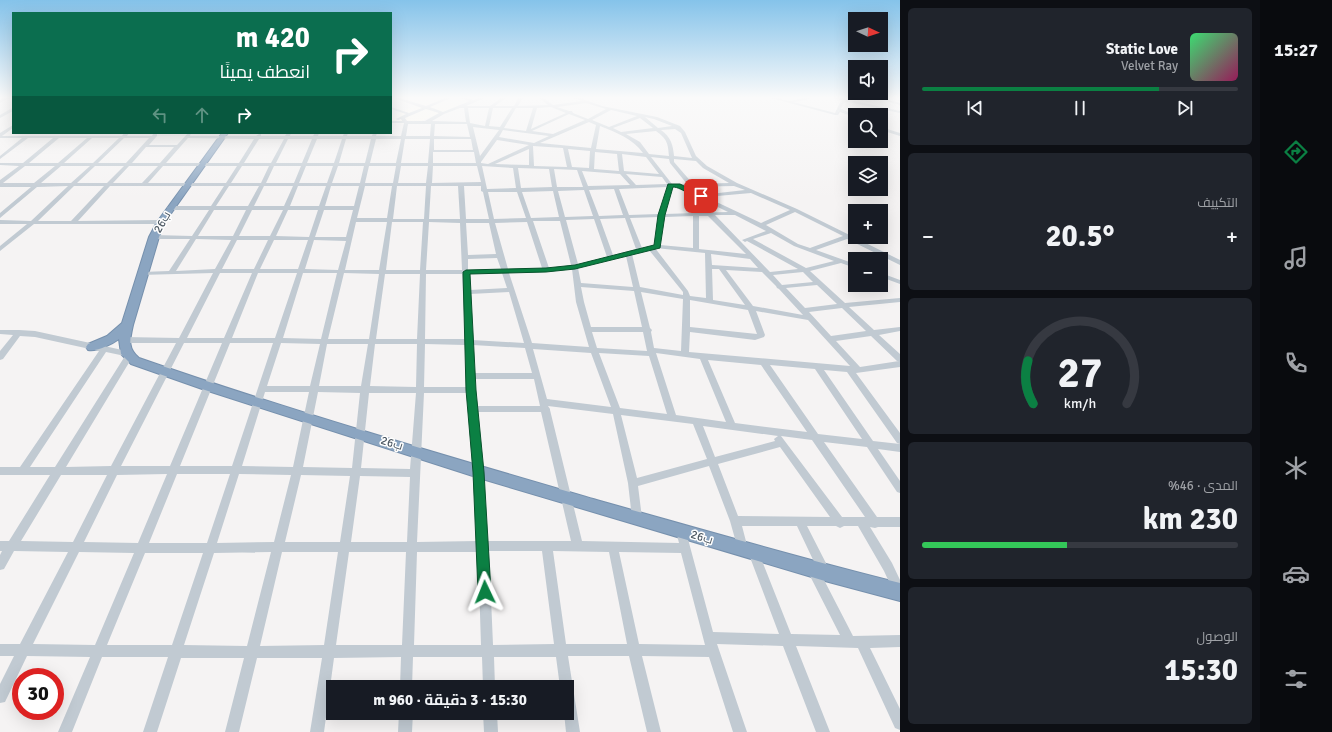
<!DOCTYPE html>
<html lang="ar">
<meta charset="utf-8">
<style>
:root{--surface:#171b24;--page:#20242c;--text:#f1f3f6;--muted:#9ea1a6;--line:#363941;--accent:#0b8043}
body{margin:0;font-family:Signika,Cairo,sans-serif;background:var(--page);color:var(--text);direction:rtl;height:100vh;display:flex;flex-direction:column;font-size:15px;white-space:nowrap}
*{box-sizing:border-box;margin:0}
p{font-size:13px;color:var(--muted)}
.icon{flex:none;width:22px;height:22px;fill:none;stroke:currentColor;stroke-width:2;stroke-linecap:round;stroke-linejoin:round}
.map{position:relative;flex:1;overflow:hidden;direction:ltr}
.details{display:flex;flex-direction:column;gap:8px;padding:8px;background:#0d0f14;width:360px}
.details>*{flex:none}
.hud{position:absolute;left:12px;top:12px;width:380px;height:122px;border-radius:0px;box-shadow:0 4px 16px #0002;direction:rtl;background:#0b6e4f;color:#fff;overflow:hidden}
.needle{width:26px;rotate:94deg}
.buttons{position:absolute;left:848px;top:12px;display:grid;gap:8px}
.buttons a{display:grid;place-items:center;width:40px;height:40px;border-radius:0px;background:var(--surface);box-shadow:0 4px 16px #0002;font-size:20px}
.speed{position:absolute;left:12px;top:668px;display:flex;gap:8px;font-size:20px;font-weight:700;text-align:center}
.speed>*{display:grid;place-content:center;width:52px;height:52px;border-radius:50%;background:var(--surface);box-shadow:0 4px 16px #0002;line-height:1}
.speed .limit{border:6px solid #d22;background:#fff;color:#111}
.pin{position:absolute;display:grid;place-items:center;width:34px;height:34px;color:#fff;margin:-17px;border-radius:8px;box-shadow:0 2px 6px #0006}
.me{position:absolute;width:44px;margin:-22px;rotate:358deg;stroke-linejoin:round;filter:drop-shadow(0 0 3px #0008)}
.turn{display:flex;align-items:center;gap:14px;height:84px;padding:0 16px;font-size:18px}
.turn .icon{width:52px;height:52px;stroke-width:2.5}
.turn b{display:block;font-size:28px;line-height:34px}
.lanes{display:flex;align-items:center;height:38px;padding:0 16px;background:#0003;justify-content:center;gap:20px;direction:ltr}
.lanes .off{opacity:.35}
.big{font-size:30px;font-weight:700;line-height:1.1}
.details .widget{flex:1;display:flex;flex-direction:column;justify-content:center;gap:6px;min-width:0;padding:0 14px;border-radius:6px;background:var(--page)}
.details .dial{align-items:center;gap:0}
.dial svg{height:104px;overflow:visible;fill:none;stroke:var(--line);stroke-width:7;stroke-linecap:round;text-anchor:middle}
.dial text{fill:var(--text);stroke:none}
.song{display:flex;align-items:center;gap:12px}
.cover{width:48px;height:48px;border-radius:6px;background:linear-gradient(135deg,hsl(140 70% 55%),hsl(330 70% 35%))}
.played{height:4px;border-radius:2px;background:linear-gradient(90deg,var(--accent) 75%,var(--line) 75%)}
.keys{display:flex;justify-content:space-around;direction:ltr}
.heat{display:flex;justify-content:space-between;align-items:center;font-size:22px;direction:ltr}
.charge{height:6px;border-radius:3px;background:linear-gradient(90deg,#34c759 46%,var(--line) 0)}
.trip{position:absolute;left:326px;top:680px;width:248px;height:40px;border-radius:0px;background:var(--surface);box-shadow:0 4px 16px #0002;font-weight:700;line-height:40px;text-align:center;direction:rtl}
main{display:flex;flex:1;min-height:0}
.menu{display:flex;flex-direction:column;width:72px;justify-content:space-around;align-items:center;background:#090b0e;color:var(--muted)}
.menu .icon{width:28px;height:28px}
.menu .selected{color:var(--accent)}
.menu b{font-size:18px;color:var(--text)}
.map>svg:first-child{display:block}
.commercial{fill:#fdf9ef}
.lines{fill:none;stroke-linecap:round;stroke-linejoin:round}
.highway-casing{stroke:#7690ad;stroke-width:2}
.minor{fill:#c1cad2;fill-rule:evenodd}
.highway{fill:#8ba5c1;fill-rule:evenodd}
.route{fill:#0b8043;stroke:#07532c}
.labels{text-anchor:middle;stroke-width:3;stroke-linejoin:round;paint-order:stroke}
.street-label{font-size:12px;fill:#4a5661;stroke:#fff}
</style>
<main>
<nav class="menu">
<b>15:27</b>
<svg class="icon selected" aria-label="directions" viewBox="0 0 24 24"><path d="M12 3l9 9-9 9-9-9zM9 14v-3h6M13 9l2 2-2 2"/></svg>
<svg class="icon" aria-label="music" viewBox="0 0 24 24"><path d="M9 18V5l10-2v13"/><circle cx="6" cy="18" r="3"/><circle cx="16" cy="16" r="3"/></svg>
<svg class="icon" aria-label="phone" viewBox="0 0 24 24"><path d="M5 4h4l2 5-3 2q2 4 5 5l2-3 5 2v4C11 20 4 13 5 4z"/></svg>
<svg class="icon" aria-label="climate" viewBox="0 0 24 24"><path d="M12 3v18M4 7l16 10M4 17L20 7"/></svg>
<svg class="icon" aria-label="car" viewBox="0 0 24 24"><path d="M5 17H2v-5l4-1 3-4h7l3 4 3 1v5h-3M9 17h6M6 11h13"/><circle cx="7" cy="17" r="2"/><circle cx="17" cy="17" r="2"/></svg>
<svg class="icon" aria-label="filters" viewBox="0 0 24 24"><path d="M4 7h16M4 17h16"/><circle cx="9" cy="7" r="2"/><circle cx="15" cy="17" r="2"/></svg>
</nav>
<section class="details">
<div class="widget">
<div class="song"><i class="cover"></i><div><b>Static Love</b><p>Velvet Ray</p></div></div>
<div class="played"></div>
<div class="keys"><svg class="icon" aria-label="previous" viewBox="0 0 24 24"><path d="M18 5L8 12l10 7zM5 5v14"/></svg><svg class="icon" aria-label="pause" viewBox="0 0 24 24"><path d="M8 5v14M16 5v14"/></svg><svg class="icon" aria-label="next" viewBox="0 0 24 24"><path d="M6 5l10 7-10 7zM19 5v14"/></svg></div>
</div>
<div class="widget"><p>التكييف</p>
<div class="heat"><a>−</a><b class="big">20.5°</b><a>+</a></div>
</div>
<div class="widget dial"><svg viewBox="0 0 100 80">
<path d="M14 69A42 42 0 1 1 86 69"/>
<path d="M14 69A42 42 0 0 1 10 36" stroke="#0b8043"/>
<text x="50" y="56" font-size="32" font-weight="700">27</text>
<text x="50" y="72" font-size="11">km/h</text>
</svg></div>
<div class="widget"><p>المدى · 46%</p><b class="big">230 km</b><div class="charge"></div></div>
<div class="widget"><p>الوصول</p><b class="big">15:30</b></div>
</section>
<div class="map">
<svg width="900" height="732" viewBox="0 0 900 732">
<rect width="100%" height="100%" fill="#f5f3f3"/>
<!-- commercial -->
<path class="commercial" d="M391,97H478L414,124L391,123V116L414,106L391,99Z"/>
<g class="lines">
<defs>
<path id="highway" d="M222,133H228L165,222L159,237L133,325C130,339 127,348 139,358C291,411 446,456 600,501C700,529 799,558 900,583V601L825,581L479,478L205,390L131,364L121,354L119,339C112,344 97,352 88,350L86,347L88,344L107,336L122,323L149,237L157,222Z"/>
</defs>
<!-- highway casing -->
<use href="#highway" class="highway-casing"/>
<!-- minor -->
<path class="minor" d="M7,97H11L0,103V100Z
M391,97H396L426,106L448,97H453L430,107L443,112L470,101L460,98L459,97L474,100L482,97H487L466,106H490L503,97H507L495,106H514L519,97H523L518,106L548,105L538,97H542L553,105L582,101L572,97H577L602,106L657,117L680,126L685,132L696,156L707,166L737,183L797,209L900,260V265L898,264L847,239L816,250L855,264V268L841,263L810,271L845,303L900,298V302L849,307L874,330L900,327V331L879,335L900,354V367L856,373L900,433V444L897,443L847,372L824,370L873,441L900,444V452L878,449L900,481V493L897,492L867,447L824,442L877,517H900V527H878L875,528L870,527L892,563L900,580V599L896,597L884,571L858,526H844L840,528L836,526H807L830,571L828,575L824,576H822L853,636L900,635V647L870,648L900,709V730L895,728L858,648L796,646L830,732H816L783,646L717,644L747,732H733L709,657L642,656L661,732H647L629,656H568L580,732H566L564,713H567V687H560L556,657H494L495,687H483L482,657H413L412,687H400L401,657L334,658L324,732H310L322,658H257L239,732H225L244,658H181L157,732H143L168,657H102L72,732H58L90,657L27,656L5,702L0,703V684L14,656H0V644H20L68,552L14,551L4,569L0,570V555L2,551H0V541H9L50,475H0V467H20L99,351L35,337L20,336L3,359L0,360V351L13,335L0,334V330H19L35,331L127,351L130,352L133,356L66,467L111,466L176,343H124L120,340L124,337L179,338L213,273L140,275V273L142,272L169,271L190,239H154L151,237L154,235L192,236L209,210H170L167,208L170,206H211L224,186H110L78,221L161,220L164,222L161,224H34L0,251V246L27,224H0V220L31,221L68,186L37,187L0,218V213L31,187H0V180L19,166L0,165V163H23L53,138H28L0,159V156L22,138H0V133L13,125V128L2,136H122L124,133H129L127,136H152L153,134H157V136L149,145H177L188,133H191L190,136H256L259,134H261V136H285L287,133H291L290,136H313L315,133H319L318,136H343L344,133H348L347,136H372L373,133H377L376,136H401L404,123H391V121H402L401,119L398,120L396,119L406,114L391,109V107L409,113L422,108ZM586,103L606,109L588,119L573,113L572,111H569L557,107ZM551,107L566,113L531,129L537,108ZM460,108H464L466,122L432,121L444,114ZM468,108H489L485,126L470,123ZM493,108H512L500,127L489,126ZM516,108H533L526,131L504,128ZM426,109L439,113L425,121H407L405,118ZM611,110L637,116L609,127L592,120ZM569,114L585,120L553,134L532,131ZM645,117L654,119L672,126L658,128ZM640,118L653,128L621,132L613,128ZM589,122L596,125L591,148L540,143ZM408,124H431L430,136H406ZM435,124H467L470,137L434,136ZM600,126C617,133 632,138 643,153L596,149ZM473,127L499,130L480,156ZM675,129L681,133L692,158L674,156C673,145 671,137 661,130ZM503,130L549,136L534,143L499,137ZM656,131C667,139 668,143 669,156L649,154L640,142L626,134ZM59,138H87L58,163H29ZM92,138H119L93,163H64ZM124,138H149L126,163H98ZM188,138L254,139L239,163H166ZM259,139H284L271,163H244ZM288,139H312L302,163H276ZM317,139H342L334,163H307ZM346,139H371L365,163H339ZM376,139H401L396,163H370ZM405,139H430L428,163H401ZM434,139H471L473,150H434ZM497,140L529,145L488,164L481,163V162ZM533,146L563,148L567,167L534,166ZM146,147H174L160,163H132ZM529,149V165L495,164ZM568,149L590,151L589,168L572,167ZM433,152H474L476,163H433ZM595,152L617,154L619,171L594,169ZM622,154L646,157L659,174L624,171ZM651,157L669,159L670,163L687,184H672ZM674,159L696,161L703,168L729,183L693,184L674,162ZM25,166H55L34,183H3ZM61,166H90L71,183H41ZM95,166H124L107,183H77ZM129,166H158L142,183H113ZM163,166H237L226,183H148ZM242,166H269L261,183H231ZM274,166H301L294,183H266ZM306,166H333L327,183H299ZM338,166H364L360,183H332ZM369,166H396L393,183H365ZM401,166H428L426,183H398ZM433,166H477L481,182L432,183ZM482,166L513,168L516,188L487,189ZM518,168L549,169L552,187L521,188ZM554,169L577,170L583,187H557ZM582,171L620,174L630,185L588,186ZM626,174L662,177L667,184L636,185ZM74,186H104L71,221H38ZM229,186H259L248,206H216ZM264,186H293L284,206H254ZM298,186H326L319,206H290ZM331,186H359L354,206H325ZM365,186H392L387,218H357ZM397,186H426L424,219H393ZM431,186H458L460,219H429ZM464,186H481V191L483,192L489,219H466ZM734,186L745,190L701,195L684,187ZM667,187L659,214L629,215L619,189ZM672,187H677L728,212L665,214ZM614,189L623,215L599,216L589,190ZM584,190L593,216L565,217L558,191ZM553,191L559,217L531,218L522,192ZM488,192H517L526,218L494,219ZM751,193L790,210L761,223L706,197ZM214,210H246L233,236H198ZM252,210H283L270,236H239ZM288,210H318L309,237L276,236ZM324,210H353L346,237H315ZM795,212L843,236L810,248L798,244L766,225ZM715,215H735L766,231L742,240L745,242L747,241L798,269L770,272ZM693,216V248L660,245L665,217ZM699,216H708L746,254L699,249ZM659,217L654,245L642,248L630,218ZM625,218L636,249L613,255L600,219ZM594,219L607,257L578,264L566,220ZM533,221H560L571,265L549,268ZM356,222H387L379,270H345ZM392,222H423L420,270H386ZM429,222L460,223L462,270H426ZM527,222L542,268L508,269L495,223ZM466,223H489L496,254L468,255ZM771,233L794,246L834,261L806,268L753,239ZM196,239L231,240L215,269L176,271ZM237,240H268L254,269H222ZM274,240H308L298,269H260ZM314,240L346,241L338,270L305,269ZM655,248L705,253L706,298L690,296L688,291ZM649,250L683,292V295L640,287L632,254L642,253L643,251ZM711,254L750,259L758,268L712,265ZM626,256L633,287L581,283L578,268L609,260H613L614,259ZM497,258L501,269L468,270V259ZM572,269L576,302L589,347L532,343L509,273L546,272ZM712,269H719L745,305L713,300ZM726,270L762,272L776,286L777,288L779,289L803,315L753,306ZM803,272L813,282L782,285L773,275ZM220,273H252L224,338H187ZM258,273H297L275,338H232ZM303,273H337L321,339L283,338ZM344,273L379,274L369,339H328ZM502,273L507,288L470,290L469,274ZM385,274H420L417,339H376ZM426,274H462L465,339H425ZM817,285L837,304L805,308L786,288ZM581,287L634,291L642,327H591L584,302ZM509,292L524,343L472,340L470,294ZM641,292L683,299L681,351L654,348L651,332L652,330L650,328ZM690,300L748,310L757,334L690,327ZM842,308L866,331L831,336L809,312ZM756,311L808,320L850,366L689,352L690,332L755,340L764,337L765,335ZM592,332H643L647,351L597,348ZM871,336L897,361H899L860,367L836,341ZM184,343H222L170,466H121ZM230,343H273L232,466H180ZM281,343L320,344L310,386H267ZM327,344H368L361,386H319ZM375,344H417L416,387L370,386ZM425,344L465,345L467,387H424ZM473,345L525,348L532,373H474ZM533,349L591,353L611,407L547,399ZM106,352L125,356L55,467H30ZM599,353L649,356L667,414L620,408ZM656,353L700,359L726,422L676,415ZM708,360L761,365L807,432L735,423ZM770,365L815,369L862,439L818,434ZM475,379H534L540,406H476ZM265,392H309L293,467L242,466ZM318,392L360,393L352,468L303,467ZM369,393H416L410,469L361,468ZM424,393H467L477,541L417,542ZM548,406L613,414L628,483L632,518L633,521L637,523L641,521L642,518L638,486L709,466L730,521L739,553L743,554L747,553L748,549L742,526H797L816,566L813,565L809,566L807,570L840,635L791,634L757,548L753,547L749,548L748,552L779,634L713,632L685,528L681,526L677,528L676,531L679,543L582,541L550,410V409ZM477,412H541L571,541H488ZM621,415L693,424L707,459L637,478ZM703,426L778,436L774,439L775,441L715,457ZM781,436L812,440L865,517H842ZM780,447L830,517L738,516L718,464ZM167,474L138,543L84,542L117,475ZM177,474H230L207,543H149ZM239,474L291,475L274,542L217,543ZM61,475H107L73,542L21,541ZM301,475L350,476L340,542H285ZM360,476L410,477L407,542H351ZM489,551H542L554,644L493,645ZM553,551L609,552L627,644H566ZM79,552L134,553L95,645L33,644ZM271,552L247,646L184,645L214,553ZM282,552H338L324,645L260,646ZM349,552H406L402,645H336ZM417,552H478L481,645H414ZM619,552L681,553L705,645L639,644ZM145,553H203L172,645H107Z
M767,97H772L789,101L811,97L806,100L793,102L835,113L841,100L831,97H837L900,111V113L880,109L862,115H855V117L840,112L838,115H835ZM844,101L876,108L856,115L841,109Z
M873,97H878L900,103V105Z
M12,108H13V111L0,118V115Z
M881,127L900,133V136L881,130Z
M881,273L900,280V284L881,277Z
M399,713H413L412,732H398Z
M483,713H497L498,732H484Z"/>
<!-- highway -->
<use href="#highway" class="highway"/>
</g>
<!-- sky -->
<linearGradient id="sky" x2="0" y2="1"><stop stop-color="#85c3ea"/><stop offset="0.49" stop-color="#fafafa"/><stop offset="1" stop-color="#fafafa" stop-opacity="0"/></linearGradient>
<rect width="900" height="199" fill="url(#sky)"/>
<!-- route -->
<path class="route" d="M668,184H680L704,196C696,201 682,187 673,187L665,215L660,248L575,269L546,272L470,274L476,390L484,472L491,592L489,597L485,598L480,597L478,592L473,472L466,390L463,272L466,270L546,268L575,265L654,245L658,215Z"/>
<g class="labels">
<!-- street labels -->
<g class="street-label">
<text transform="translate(162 222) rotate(-61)" y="4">26ب</text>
<text transform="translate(392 443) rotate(17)" y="4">26ب</text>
<text transform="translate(702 537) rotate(17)" y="4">26ب</text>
</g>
</g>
</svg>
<div class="buttons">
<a><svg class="needle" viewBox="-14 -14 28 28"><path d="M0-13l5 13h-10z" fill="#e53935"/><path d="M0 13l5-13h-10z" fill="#9ea1a6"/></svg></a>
<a><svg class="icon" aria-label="sound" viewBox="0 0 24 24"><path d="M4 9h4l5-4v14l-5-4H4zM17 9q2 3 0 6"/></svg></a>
<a><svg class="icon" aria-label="search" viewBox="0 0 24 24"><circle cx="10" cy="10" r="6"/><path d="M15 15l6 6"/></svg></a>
<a><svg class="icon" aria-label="layers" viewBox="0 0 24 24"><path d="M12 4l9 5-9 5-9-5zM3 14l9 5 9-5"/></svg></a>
<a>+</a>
<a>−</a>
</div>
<div class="speed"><div class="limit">30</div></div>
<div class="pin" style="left:701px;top:196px;background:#d93025"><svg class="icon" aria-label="arrive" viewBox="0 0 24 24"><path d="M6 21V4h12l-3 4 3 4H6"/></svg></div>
<svg class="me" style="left:485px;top:592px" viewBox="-20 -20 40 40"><path d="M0-17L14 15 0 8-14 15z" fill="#0b8043" stroke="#fff" stroke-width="4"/></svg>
<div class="trip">15:30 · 3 دقيقة · 960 m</div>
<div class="hud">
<div class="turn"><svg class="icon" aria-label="right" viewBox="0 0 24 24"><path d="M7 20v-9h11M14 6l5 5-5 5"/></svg><div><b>420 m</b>انعطف يمينًا</div></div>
<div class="lanes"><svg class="icon off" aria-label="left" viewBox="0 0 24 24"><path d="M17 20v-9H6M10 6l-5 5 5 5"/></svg><svg class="icon off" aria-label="ahead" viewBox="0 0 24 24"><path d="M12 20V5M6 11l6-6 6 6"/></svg><svg class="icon" aria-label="right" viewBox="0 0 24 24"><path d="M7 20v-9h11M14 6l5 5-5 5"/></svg></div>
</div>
</div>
</main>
